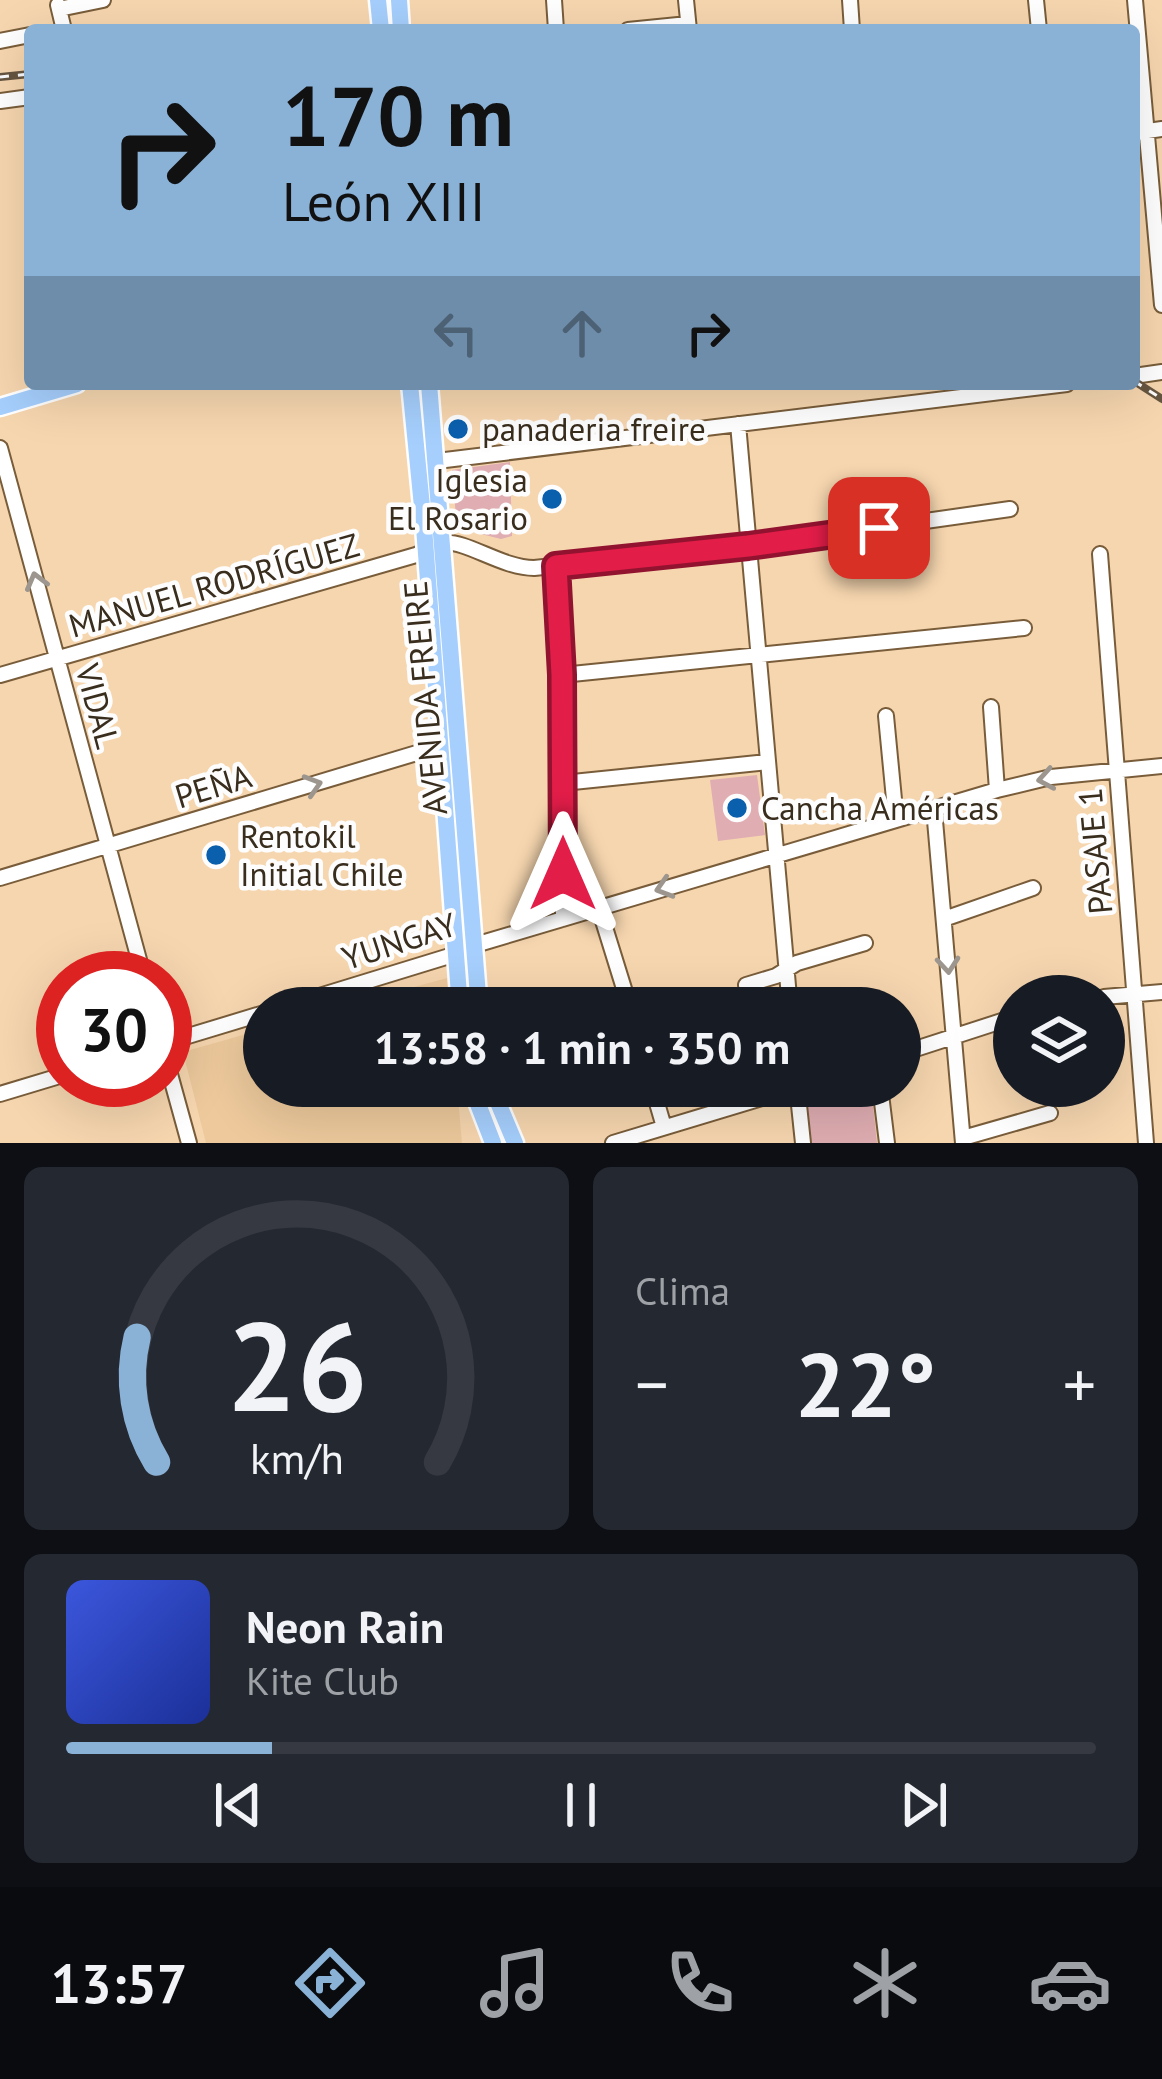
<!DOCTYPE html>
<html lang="es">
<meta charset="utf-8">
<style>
:root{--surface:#171b24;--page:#242831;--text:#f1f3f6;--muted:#9ea1a6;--line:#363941;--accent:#8ab1d6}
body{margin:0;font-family:"PT Sans",sans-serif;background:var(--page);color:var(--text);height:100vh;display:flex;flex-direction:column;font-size:45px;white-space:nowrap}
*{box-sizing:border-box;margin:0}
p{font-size:39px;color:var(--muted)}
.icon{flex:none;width:66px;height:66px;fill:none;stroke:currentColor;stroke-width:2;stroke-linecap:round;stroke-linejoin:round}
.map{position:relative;height:1143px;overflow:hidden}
.side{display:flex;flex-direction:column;gap:24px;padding:24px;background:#0d0f14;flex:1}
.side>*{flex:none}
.banner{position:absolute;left:24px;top:24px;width:1116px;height:366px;border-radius:12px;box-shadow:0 12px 48px #0002;background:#8ab1d6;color:#111;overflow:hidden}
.fabs{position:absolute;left:993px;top:975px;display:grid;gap:24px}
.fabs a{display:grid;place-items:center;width:132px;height:132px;border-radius:50%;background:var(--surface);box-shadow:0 12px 48px #0002;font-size:60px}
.speed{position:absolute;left:36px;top:951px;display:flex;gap:24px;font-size:60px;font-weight:700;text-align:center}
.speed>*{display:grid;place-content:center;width:156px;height:156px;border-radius:50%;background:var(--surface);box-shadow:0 12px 48px #0002;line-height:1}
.speed .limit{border:18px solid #d22;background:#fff;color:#111}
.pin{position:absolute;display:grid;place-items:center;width:102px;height:102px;color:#fff;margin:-51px;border-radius:24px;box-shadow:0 6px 18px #0006}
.me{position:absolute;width:132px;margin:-66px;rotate:0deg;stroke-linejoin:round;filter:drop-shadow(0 0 9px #0008)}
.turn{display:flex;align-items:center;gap:42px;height:252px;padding:0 60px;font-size:54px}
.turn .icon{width:156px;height:156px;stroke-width:2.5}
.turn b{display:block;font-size:84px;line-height:102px}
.lanes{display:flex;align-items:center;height:114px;padding:0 60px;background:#0003;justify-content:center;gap:60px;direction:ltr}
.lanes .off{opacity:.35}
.big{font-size:90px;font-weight:700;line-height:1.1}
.side .tile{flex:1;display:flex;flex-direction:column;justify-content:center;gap:18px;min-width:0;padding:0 42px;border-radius:18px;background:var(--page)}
.side .dial{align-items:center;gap:0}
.dial svg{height:312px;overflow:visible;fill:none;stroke:var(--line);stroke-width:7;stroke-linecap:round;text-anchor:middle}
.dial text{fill:var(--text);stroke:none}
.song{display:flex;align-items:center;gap:36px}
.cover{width:144px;height:144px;border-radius:18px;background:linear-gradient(135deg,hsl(230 70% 55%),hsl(230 70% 35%))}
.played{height:12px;border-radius:6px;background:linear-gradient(90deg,var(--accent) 20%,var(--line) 20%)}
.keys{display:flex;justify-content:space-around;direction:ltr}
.heat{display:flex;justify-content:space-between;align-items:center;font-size:66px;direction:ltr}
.side .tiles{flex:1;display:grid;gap:24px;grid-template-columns:1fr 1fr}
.tile:last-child{grid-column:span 2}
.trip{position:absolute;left:243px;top:987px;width:678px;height:120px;border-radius:60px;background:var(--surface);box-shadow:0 12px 48px #0002;font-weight:700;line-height:120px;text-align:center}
.tabs{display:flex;height:192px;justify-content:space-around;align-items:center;background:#090b0e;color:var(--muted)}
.tabs .icon{width:84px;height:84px}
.tabs .selected{color:var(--accent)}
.tabs b{font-size:54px;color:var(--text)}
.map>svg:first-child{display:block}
.built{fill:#edc99c}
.green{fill:#dfadb2}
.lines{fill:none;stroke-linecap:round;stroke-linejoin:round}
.minor-casing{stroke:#795d3a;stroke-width:18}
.major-casing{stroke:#fff;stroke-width:21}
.minor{stroke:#fff;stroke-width:14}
.major{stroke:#a6cffd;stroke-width:16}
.rail-casing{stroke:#665540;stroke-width:8}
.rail{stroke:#fdfdfd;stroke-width:3;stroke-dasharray:9;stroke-linecap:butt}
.oneway{stroke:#9c968e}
.route-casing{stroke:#92132f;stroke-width:30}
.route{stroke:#e11d48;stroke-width:21}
.poi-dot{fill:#0b60ae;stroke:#fdfdfd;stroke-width:4.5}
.labels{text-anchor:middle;stroke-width:9;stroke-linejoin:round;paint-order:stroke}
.poi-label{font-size:33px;fill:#392d1d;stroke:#fdfdfd;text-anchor:start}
.street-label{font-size:33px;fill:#392d1d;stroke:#fdfdfd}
</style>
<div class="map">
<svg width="1162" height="1143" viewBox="0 0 1162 1143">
<rect width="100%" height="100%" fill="#f6d6af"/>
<!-- built -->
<path class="built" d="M447,978L450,1008H338Z
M264,1029V1086H457L462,1143H206L183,1052Z"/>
<!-- green -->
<path class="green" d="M510,462L512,536L501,539L457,528L452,470Z
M757,775L765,835L718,841L710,780Z
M821,1086H871L877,1143H811L805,1091Z"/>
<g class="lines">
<defs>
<path id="minor" d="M554,0L556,30
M686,0L689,30
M850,0L852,30
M1036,0L1039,30
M1135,0L1162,305
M58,5L64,30
M59,9L103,0
M628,30L688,24
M0,41L30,35
M0,101L30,97
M1134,133L1162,129
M1134,376L1162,372
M738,424L790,1008
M0,448L144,978
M437,461L1067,384
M1100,554L1146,1143
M556,566L562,675L563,919
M0,675L416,555C424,552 435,544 444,543C466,540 502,568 534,568L749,546L1010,509
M562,675L1024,628
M991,707L997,790
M886,716L896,820
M563,783L768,762
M934,809L963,1143
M0,878L440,746
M599,908L630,1008
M944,919L1033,888
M746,985L776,976L797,963L865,943
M1104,997L1162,992
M280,1008L456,954L475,945L997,790L1051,777L1162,766
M666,1008L670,1007
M165,1043L264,1013
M900,1054L1014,1017
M165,1056L189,1143
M652,1086L664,1127
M797,1086L803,1143
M880,1086L887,1143
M0,1094L63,1075
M963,1138L1050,1113
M613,1143L802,1086"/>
<path id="major" d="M378,0L381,30
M399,0L401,30
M410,384L424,527L460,1008
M429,384L479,1008
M0,407L77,384
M471,1086L493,1143
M491,1086L515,1143"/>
</defs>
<!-- minor casing -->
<use href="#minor" class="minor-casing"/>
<!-- major casing -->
<use href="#major" class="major-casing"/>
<!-- minor -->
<use href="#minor" class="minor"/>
<!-- major -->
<use href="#major" class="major"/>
<defs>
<path id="rail" d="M0,77L30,74
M1134,381L1162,399"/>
</defs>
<!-- rail casing -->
<use href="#rail" class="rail-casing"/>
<!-- rail -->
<use href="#rail" class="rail"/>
</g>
<!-- one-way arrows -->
<defs><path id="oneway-chevron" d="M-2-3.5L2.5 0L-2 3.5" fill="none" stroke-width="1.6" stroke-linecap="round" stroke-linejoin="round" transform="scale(3)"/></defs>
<g class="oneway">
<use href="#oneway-chevron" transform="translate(36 581) rotate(-105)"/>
<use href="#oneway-chevron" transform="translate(1046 779) rotate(170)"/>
<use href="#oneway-chevron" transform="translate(313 785) rotate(-17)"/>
<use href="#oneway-chevron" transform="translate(664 888) rotate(163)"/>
<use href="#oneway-chevron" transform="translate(948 965) rotate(85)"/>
</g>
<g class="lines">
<defs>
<path id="route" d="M563,874L562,675L556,566L748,546L879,528"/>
</defs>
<!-- route casing -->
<use href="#route" class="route-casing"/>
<!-- route -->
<use href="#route" class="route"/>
</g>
<!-- markers -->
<g class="poi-dot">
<circle cx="458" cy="429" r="12"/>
<circle cx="552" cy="499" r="12"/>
<circle cx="737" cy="808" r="12"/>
<circle cx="216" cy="855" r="12"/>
</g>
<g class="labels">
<!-- poi labels -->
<g class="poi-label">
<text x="482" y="441">panaderia freire</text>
<text x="528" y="492" text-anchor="end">Iglesia<tspan x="528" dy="38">El Rosario</tspan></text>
<text x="761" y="820">Cancha Américas</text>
<text x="240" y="848">Rentokil<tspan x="240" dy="38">Initial Chile</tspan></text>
</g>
<!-- street labels -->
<g class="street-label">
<text transform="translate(214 585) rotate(-16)" y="12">MANUEL RODRÍGUEZ</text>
<text transform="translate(425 698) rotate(-95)" y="12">AVENIDA FREIRE</text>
<text transform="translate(98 706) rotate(75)" y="12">VIDAL</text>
<text transform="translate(213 786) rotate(-17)" y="12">PEÑA</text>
<text transform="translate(1095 851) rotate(-95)" y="12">PASAJE 1</text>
<text transform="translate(399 941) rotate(-18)" y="12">YUNGAY</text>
</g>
</g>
</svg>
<div class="fabs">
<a><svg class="icon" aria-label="layers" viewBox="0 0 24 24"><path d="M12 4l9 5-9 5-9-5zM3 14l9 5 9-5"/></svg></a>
</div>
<div class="speed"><div class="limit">30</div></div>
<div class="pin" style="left:879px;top:528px;background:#d93025"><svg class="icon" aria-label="arrive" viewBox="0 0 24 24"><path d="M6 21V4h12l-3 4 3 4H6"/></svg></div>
<svg class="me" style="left:563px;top:874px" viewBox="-20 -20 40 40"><path d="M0-17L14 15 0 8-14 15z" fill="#e11d48" stroke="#fff" stroke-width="4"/></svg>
<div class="trip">13:58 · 1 min · 350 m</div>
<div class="banner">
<div class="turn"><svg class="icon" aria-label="right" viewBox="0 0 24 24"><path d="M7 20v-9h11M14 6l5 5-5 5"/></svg><div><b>170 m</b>León XIII</div></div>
<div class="lanes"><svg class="icon off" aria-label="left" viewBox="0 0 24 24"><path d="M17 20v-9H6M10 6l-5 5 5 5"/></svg><svg class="icon off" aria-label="ahead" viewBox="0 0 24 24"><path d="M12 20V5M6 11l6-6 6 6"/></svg><svg class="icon" aria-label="right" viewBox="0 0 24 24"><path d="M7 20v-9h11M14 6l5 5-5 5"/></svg></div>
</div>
</div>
<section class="side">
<div class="tiles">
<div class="tile dial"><svg viewBox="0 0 100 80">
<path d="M14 69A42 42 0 1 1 86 69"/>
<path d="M14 69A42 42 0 0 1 9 37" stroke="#8ab1d6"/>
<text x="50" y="56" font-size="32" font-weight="700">26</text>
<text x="50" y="72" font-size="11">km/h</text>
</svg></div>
<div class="tile"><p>Clima</p>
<div class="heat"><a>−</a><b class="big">22°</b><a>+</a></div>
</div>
<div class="tile">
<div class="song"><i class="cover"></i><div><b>Neon Rain</b><p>Kite Club</p></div></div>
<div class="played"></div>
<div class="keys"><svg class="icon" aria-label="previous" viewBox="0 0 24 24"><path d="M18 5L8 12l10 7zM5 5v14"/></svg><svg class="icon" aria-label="pause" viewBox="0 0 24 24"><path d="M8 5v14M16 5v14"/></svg><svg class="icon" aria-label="next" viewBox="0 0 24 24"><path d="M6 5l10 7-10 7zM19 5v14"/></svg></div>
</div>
</div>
</section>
<nav class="tabs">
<b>13:57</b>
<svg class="icon selected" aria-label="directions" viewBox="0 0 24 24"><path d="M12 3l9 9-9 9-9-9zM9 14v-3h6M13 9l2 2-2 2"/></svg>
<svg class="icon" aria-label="music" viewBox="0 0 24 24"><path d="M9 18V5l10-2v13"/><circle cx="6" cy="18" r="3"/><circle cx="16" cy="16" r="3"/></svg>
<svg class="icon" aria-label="phone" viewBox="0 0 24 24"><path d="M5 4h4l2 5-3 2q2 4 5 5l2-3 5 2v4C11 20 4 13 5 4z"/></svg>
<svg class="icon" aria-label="climate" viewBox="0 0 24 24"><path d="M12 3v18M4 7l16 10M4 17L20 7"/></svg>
<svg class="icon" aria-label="car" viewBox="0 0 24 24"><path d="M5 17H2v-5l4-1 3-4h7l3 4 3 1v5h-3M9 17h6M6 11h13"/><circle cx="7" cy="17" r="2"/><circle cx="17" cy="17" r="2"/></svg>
</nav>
